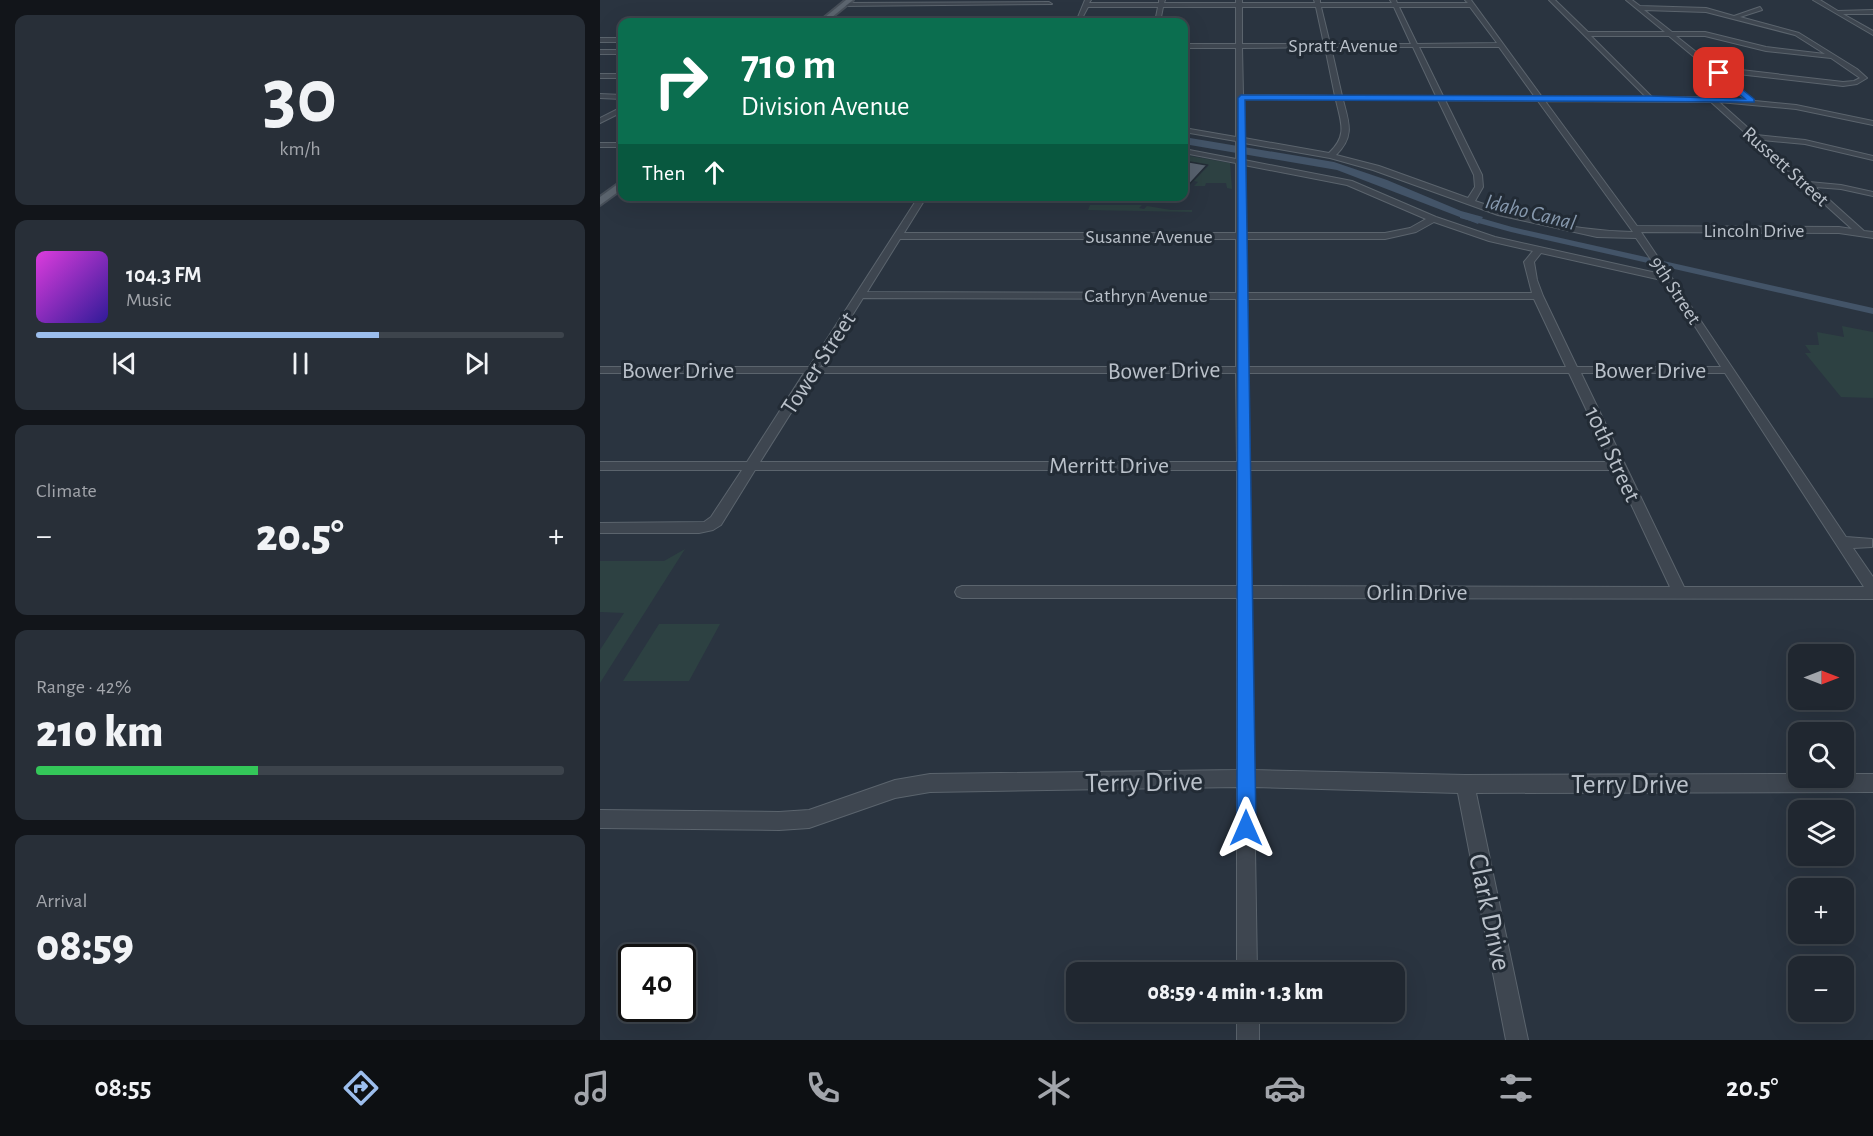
<!DOCTYPE html>
<meta charset="utf-8">
<style>
:root{--surface:#202730;--page:#282f38;--text:#f1f3f6;--muted:#a2a5ab;--line:#3d444c;--accent:#9cbeed}
body{margin:0;font-family:"Alegreya Sans",sans-serif;background:var(--page);color:var(--text);height:100vh;display:flex;flex-direction:column;font-size:22px;white-space:nowrap}
*{box-sizing:border-box;margin:0}
p{font-size:20px;color:var(--muted)}
.icon{flex:none;width:33px;height:33px;fill:none;stroke:currentColor;stroke-width:2;stroke-linecap:round;stroke-linejoin:round}
.map{position:relative;flex:1;overflow:hidden}
.side{display:flex;flex-direction:column;gap:15px;padding:15px;background:#12151a;width:600px}
.side>*{flex:none}
.top-card{position:absolute;left:18px;top:18px;width:570px;height:183px;border-radius:12px;box-shadow:0 6px 24px #0002,0 0 0 2px var(--line);background:#0b6e4f;color:#fff;overflow:hidden}
.needle{width:39px;rotate:90deg}
.buttons{position:absolute;left:1188px;top:644px;display:grid;gap:12px}
.buttons a{display:grid;place-items:center;width:66px;height:66px;border-radius:12px;background:var(--surface);box-shadow:0 6px 24px #0002,0 0 0 2px var(--line);font-size:30px}
.speed{position:absolute;left:18px;top:944px;display:flex;gap:12px;font-size:30px;font-weight:700;text-align:center}
.speed>*{display:grid;place-content:center;width:78px;height:78px;border-radius:50%;background:var(--surface);box-shadow:0 6px 24px #0002,0 0 0 2px var(--line);line-height:1}
.speed .limit{border:3px solid #111;border-radius:9px;background:#fff;color:#111}
.pin{position:absolute;display:grid;place-items:center;width:51px;height:51px;color:#fff;margin:-26px;border-radius:12px;box-shadow:0 3px 9px #0006}
.me{position:absolute;width:66px;margin:-33px;rotate:0deg;stroke-linejoin:round;filter:drop-shadow(0 0 4px #0008)}
.turn{display:flex;align-items:center;gap:21px;height:126px;padding:0 24px;font-size:27px}
.turn .icon{width:78px;height:78px;stroke-width:2.5}
.turn b{display:block;font-size:42px;line-height:51px}
.then{display:flex;align-items:center;height:57px;padding:0 24px;background:#0003;gap:12px;font-size:22px}
.big{font-size:45px;font-weight:800;line-height:1.1}
.side .tile{flex:1;display:flex;flex-direction:column;justify-content:center;gap:9px;min-width:0;padding:0 21px;border-radius:12px;background:var(--page)}
.side .dial{align-items:center;gap:0}
.dial b{font-size:78px;line-height:1}
.song{display:flex;align-items:center;gap:18px}
.cover{width:72px;height:72px;border-radius:9px;background:linear-gradient(135deg,hsl(300 70% 55%),hsl(250 70% 35%))}
.played{height:6px;border-radius:3px;background:linear-gradient(90deg,var(--accent) 65%,var(--line) 65%)}
.keys{display:flex;justify-content:space-around;direction:ltr}
.heat{display:flex;justify-content:space-between;align-items:center;font-size:33px;direction:ltr}
.charge{height:9px;border-radius:4px;background:linear-gradient(90deg,#34c759 42%,var(--line) 0)}
.trip{position:absolute;left:466px;top:962px;width:339px;height:60px;border-radius:12px;background:var(--surface);box-shadow:0 6px 24px #0002,0 0 0 2px var(--line);font-weight:800;line-height:60px;text-align:center}
.menu{display:flex;height:96px;justify-content:space-around;align-items:center;background:#0d1013;color:var(--muted)}
.menu .icon{width:42px;height:42px}
.menu .selected{color:var(--accent)}
.menu b{font-size:27px;color:var(--text)}
main{display:flex;flex:1;min-height:0}
.map>svg:first-child{display:block}
.green{fill:#2d4142}
.water{fill:#435468}
.lines{fill:none;stroke-linecap:round;stroke-linejoin:round}
.canal{fill:#435468;fill-rule:evenodd}
.building{fill:#58626f;stroke:#242d37;stroke-width:1.5}
.minor-casing{stroke:#5b646d;stroke-width:2}
.major-casing{stroke:#474f59;stroke-width:4}
.minor{fill:#3e4650;fill-rule:evenodd}
.major{fill:#5c656f;fill-rule:evenodd}
.route{fill:#1a73e8;stroke:#114b97;stroke-width:1.5}
.labels{text-anchor:middle;stroke-width:6;stroke-linejoin:round;paint-order:stroke}
.far-street-label{font-size:20px;fill:#bac1ca;stroke:#222b35}
.far-water-label{font-size:22px;font-style:italic;fill:#8698ad;stroke:#222b35}
.street-label{font-size:24px;fill:#bac1ca;stroke:#222b35}
.near-street-label{font-size:28px;fill:#bac1ca;stroke:#222b35}
</style>
<main>
<section class="side">
<div class="tile dial"><b>30</b><p>km/h</p></div>
<div class="tile">
<div class="song"><i class="cover"></i><div><b>104.3 FM</b><p>Music</p></div></div>
<div class="played"></div>
<div class="keys"><svg class="icon" aria-label="previous" viewBox="0 0 24 24"><path d="M18 5L8 12l10 7zM5 5v14"/></svg><svg class="icon" aria-label="pause" viewBox="0 0 24 24"><path d="M8 5v14M16 5v14"/></svg><svg class="icon" aria-label="next" viewBox="0 0 24 24"><path d="M6 5l10 7-10 7zM19 5v14"/></svg></div>
</div>
<div class="tile"><p>Climate</p>
<div class="heat"><a>−</a><b class="big">20.5°</b><a>+</a></div>
</div>
<div class="tile"><p>Range · 42%</p><b class="big">210 km</b><div class="charge"></div></div>
<div class="tile"><p>Arrival</p><b class="big">08:59</b></div>
</section>
<div class="map">
<svg width="1273" height="1040" viewBox="0 0 1273 1040">
<rect width="100%" height="100%" fill="#2a3440"/>
<!-- green -->
<path class="green" d="M584,155L630,163L632,189L627,188L626,183H606L605,186H594L598,182L594,181L609,165L584,161Z
M490,205H542L539,208L544,209L547,206L571,210H592V212L488,210Z
M1242,326L1273,332V398L1241,397L1205,353H1211L1205,345H1219L1217,332L1244,337Z
M85,549L0,683V650L24,613L0,612V561H64Z
M59,624H120L89,681H23Z"/>
<!-- water -->
<path class="water" d="M584,137L734,162L787,180L861,211L883,217L878,224L737,170L584,144Z"/>
<g class="lines">
<!-- canal -->
<path class="canal" d="M863,213L912,227L1273,308V314L911,232L860,218V214Z"/>
</g>
<!-- building -->
<path class="building" d="M584,161L607,165L584,190Z"/>
<g class="lines">
<defs>
<path id="minor" d="M485,0H491L489,3H559V0H565L564,3H636V0H642V3H715L714,0H720V3H792L790,0H796L797,3H868L865,0H871L942,97H1046L949,0H955L988,32H1065L1026,0H1032L1040,6L1106,8L1134,16L1160,7L1162,10L1140,17L1199,33L1257,69L1267,78L1257,84L1243,86L1120,72L1155,101L1196,105L1273,121V125L1196,109L1119,102L1156,135L1205,140L1273,156V160L1205,144L1162,140L1209,182L1241,185L1273,192V196L1241,189L1215,187L1264,231L1273,232V238L1239,233L1041,232L1246,537L1272,539V547L1253,548L1273,577V599L651,598L654,770L865,775L1198,774V777H1244V774H1273V792L876,793L928,1040H906L858,793L654,787L657,972H637V787L330,792L295,798L209,828L179,830L0,828V810L179,812L209,810L295,780L330,774L637,770V598H362L357,596L355,592L357,588L362,586H637V470H155L121,525L113,530L99,533H0V523L104,522L111,517L142,470H0V462H147L204,373H0V367H209L319,196H327L304,233H636V163L584,153V149L636,159V141L584,132V128L636,137V48H584V44H636V7H563L560,22H555L558,7H488L480,22H476ZM642,7H716L724,44H642ZM721,7H794L811,44H730ZM799,7H870L897,43L817,44ZM1044,10L1106,12L1195,35L1225,54L1166,47L1105,32H1072ZM991,36H1069L1146,100L1112,97L1053,98ZM1076,36H1105L1166,51L1231,58L1260,78L1254,81L1243,82L1115,67ZM725,47L735,96L643,95L642,48ZM731,47H813L836,96H742ZM819,47H899L935,97L843,96ZM643,99L736,100C741,123 748,135 729,153L644,138ZM743,100H838L874,175L875,187L868,198L779,166L736,155C755,136 749,123 743,100ZM845,100L938,101L1033,232C980,231 925,219 875,201L883,187L882,175ZM945,101L1111,102L1252,229L1239,227L1037,226ZM644,143L730,158L773,170L898,215L997,237L1036,238L1061,274L895,237L836,217L752,181L644,160ZM644,165L747,185L826,219L810,228L785,233H645ZM834,222L889,241L933,251L924,262L932,293H646L645,239H785L816,232ZM300,239H636V293L267,292ZM941,253L1066,281L1121,367H977L943,296L937,280L934,262ZM263,298L636,299V367H220ZM646,299H934L966,367H648ZM216,373H636L637,462H160ZM648,373H969L1011,462H649ZM981,373H1125L1264,587H1084ZM649,470H1015L1070,587L651,586Z
M1213,0H1220L1238,11L1273,10V14H1243L1273,31V35Z
M244,3L449,2L452,4L242,6Z
M0,38H22V42H0Z
M0,50H22V54H0Z
M0,74H22V78H0Z
M0,94L22,95V99L0,98Z
M22,107V112L0,123V118Z
M0,143H22V147H0Z
M637,1011H659V1040H637Z"/>
<path id="major" d="M246,0H253L226,22H219Z
M22,181V189L0,205V197Z"/>
</defs>
<!-- minor casing -->
<use href="#minor" class="minor-casing"/>
<!-- major casing -->
<use href="#major" class="major-casing"/>
<!-- minor -->
<use href="#minor" class="minor"/>
<!-- major -->
<use href="#major" class="major"/>
</g>
<!-- route -->
<path class="route" d="M1116,72H1121L1154,99V102L645,100L656,828L653,835L646,838L640,835L637,828L638,98L641,95L1050,96L1145,99L1116,74Z"/>
<g class="labels">
<!-- far-street labels -->
<g class="far-street-label">
<text x="743" y="52">Spratt Avenue</text>
<text transform="translate(1186 166) rotate(42)" y="7">Russett Street</text>
<text x="1154" y="237">Lincoln Drive</text>
<text x="549" y="243">Susanne Avenue</text>
<text transform="translate(1076 290) rotate(57)" y="7">9th Street</text>
<text x="546" y="302">Cathryn Avenue</text>
</g>
<!-- far-water labels -->
<g class="far-water-label">
<text transform="translate(931 211) rotate(14)" y="8">Idaho Canal</text>
</g>
<!-- street labels -->
<g class="street-label">
<text transform="translate(218 363) rotate(-57)" y="8">Tower Street</text>
<text x="78" y="378">Bower Drive</text>
<text transform="translate(564 370) rotate(-1)" y="8">Bower Drive</text>
<text x="1050" y="378">Bower Drive</text>
<text transform="translate(1013 454) rotate(65)" y="8">10th Street</text>
<text x="509" y="473">Merritt Drive</text>
<text x="817" y="600">Orlin Drive</text>
</g>
<!-- near-street labels -->
<g class="near-street-label">
<text transform="translate(544 781) rotate(-1)" y="10">Terry Drive</text>
<text x="1030" y="793">Terry Drive</text>
<text transform="translate(891 912) rotate(78)" y="10">Clark Drive</text>
</g>
</g>
</svg>
<div class="buttons">
<a><svg class="needle" viewBox="-14 -14 28 28"><path d="M0-13l5 13h-10z" fill="#e53935"/><path d="M0 13l5-13h-10z" fill="#a2a5ab"/></svg></a>
<a><svg class="icon" aria-label="search" viewBox="0 0 24 24"><circle cx="10" cy="10" r="6"/><path d="M15 15l6 6"/></svg></a>
<a><svg class="icon" aria-label="layers" viewBox="0 0 24 24"><path d="M12 4l9 5-9 5-9-5zM3 14l9 5 9-5"/></svg></a>
<a>+</a>
<a>−</a>
</div>
<div class="speed"><div class="limit">40</div></div>
<div class="pin" style="left:1119px;top:73px;background:#d93025"><svg class="icon" aria-label="arrive" viewBox="0 0 24 24"><path d="M6 21V4h12l-3 4 3 4H6"/></svg></div>
<svg class="me" style="left:646px;top:828px" viewBox="-20 -20 40 40"><path d="M0-17L14 15 0 8-14 15z" fill="#1a73e8" stroke="#fff" stroke-width="4"/></svg>
<div class="trip">08:59 · 4 min · 1.3 km</div>
<div class="top-card">
<div class="turn"><svg class="icon" aria-label="right" viewBox="0 0 24 24"><path d="M7 20v-9h11M14 6l5 5-5 5"/></svg><div><b>710 m</b>Division Avenue</div></div>
<div class="then">Then<svg class="icon" aria-label="ahead" viewBox="0 0 24 24"><path d="M12 20V5M6 11l6-6 6 6"/></svg></div>
</div>
</div>
</main>
<nav class="menu">
<b>08:55</b>
<svg class="icon selected" aria-label="directions" viewBox="0 0 24 24"><path d="M12 3l9 9-9 9-9-9zM9 14v-3h6M13 9l2 2-2 2"/></svg>
<svg class="icon" aria-label="music" viewBox="0 0 24 24"><path d="M9 18V5l10-2v13"/><circle cx="6" cy="18" r="3"/><circle cx="16" cy="16" r="3"/></svg>
<svg class="icon" aria-label="phone" viewBox="0 0 24 24"><path d="M5 4h4l2 5-3 2q2 4 5 5l2-3 5 2v4C11 20 4 13 5 4z"/></svg>
<svg class="icon" aria-label="climate" viewBox="0 0 24 24"><path d="M12 3v18M4 7l16 10M4 17L20 7"/></svg>
<svg class="icon" aria-label="car" viewBox="0 0 24 24"><path d="M5 17H2v-5l4-1 3-4h7l3 4 3 1v5h-3M9 17h6M6 11h13"/><circle cx="7" cy="17" r="2"/><circle cx="17" cy="17" r="2"/></svg>
<svg class="icon" aria-label="filters" viewBox="0 0 24 24"><path d="M4 7h16M4 17h16"/><circle cx="9" cy="7" r="2"/><circle cx="15" cy="17" r="2"/></svg>
<b>20.5°</b>
</nav>
